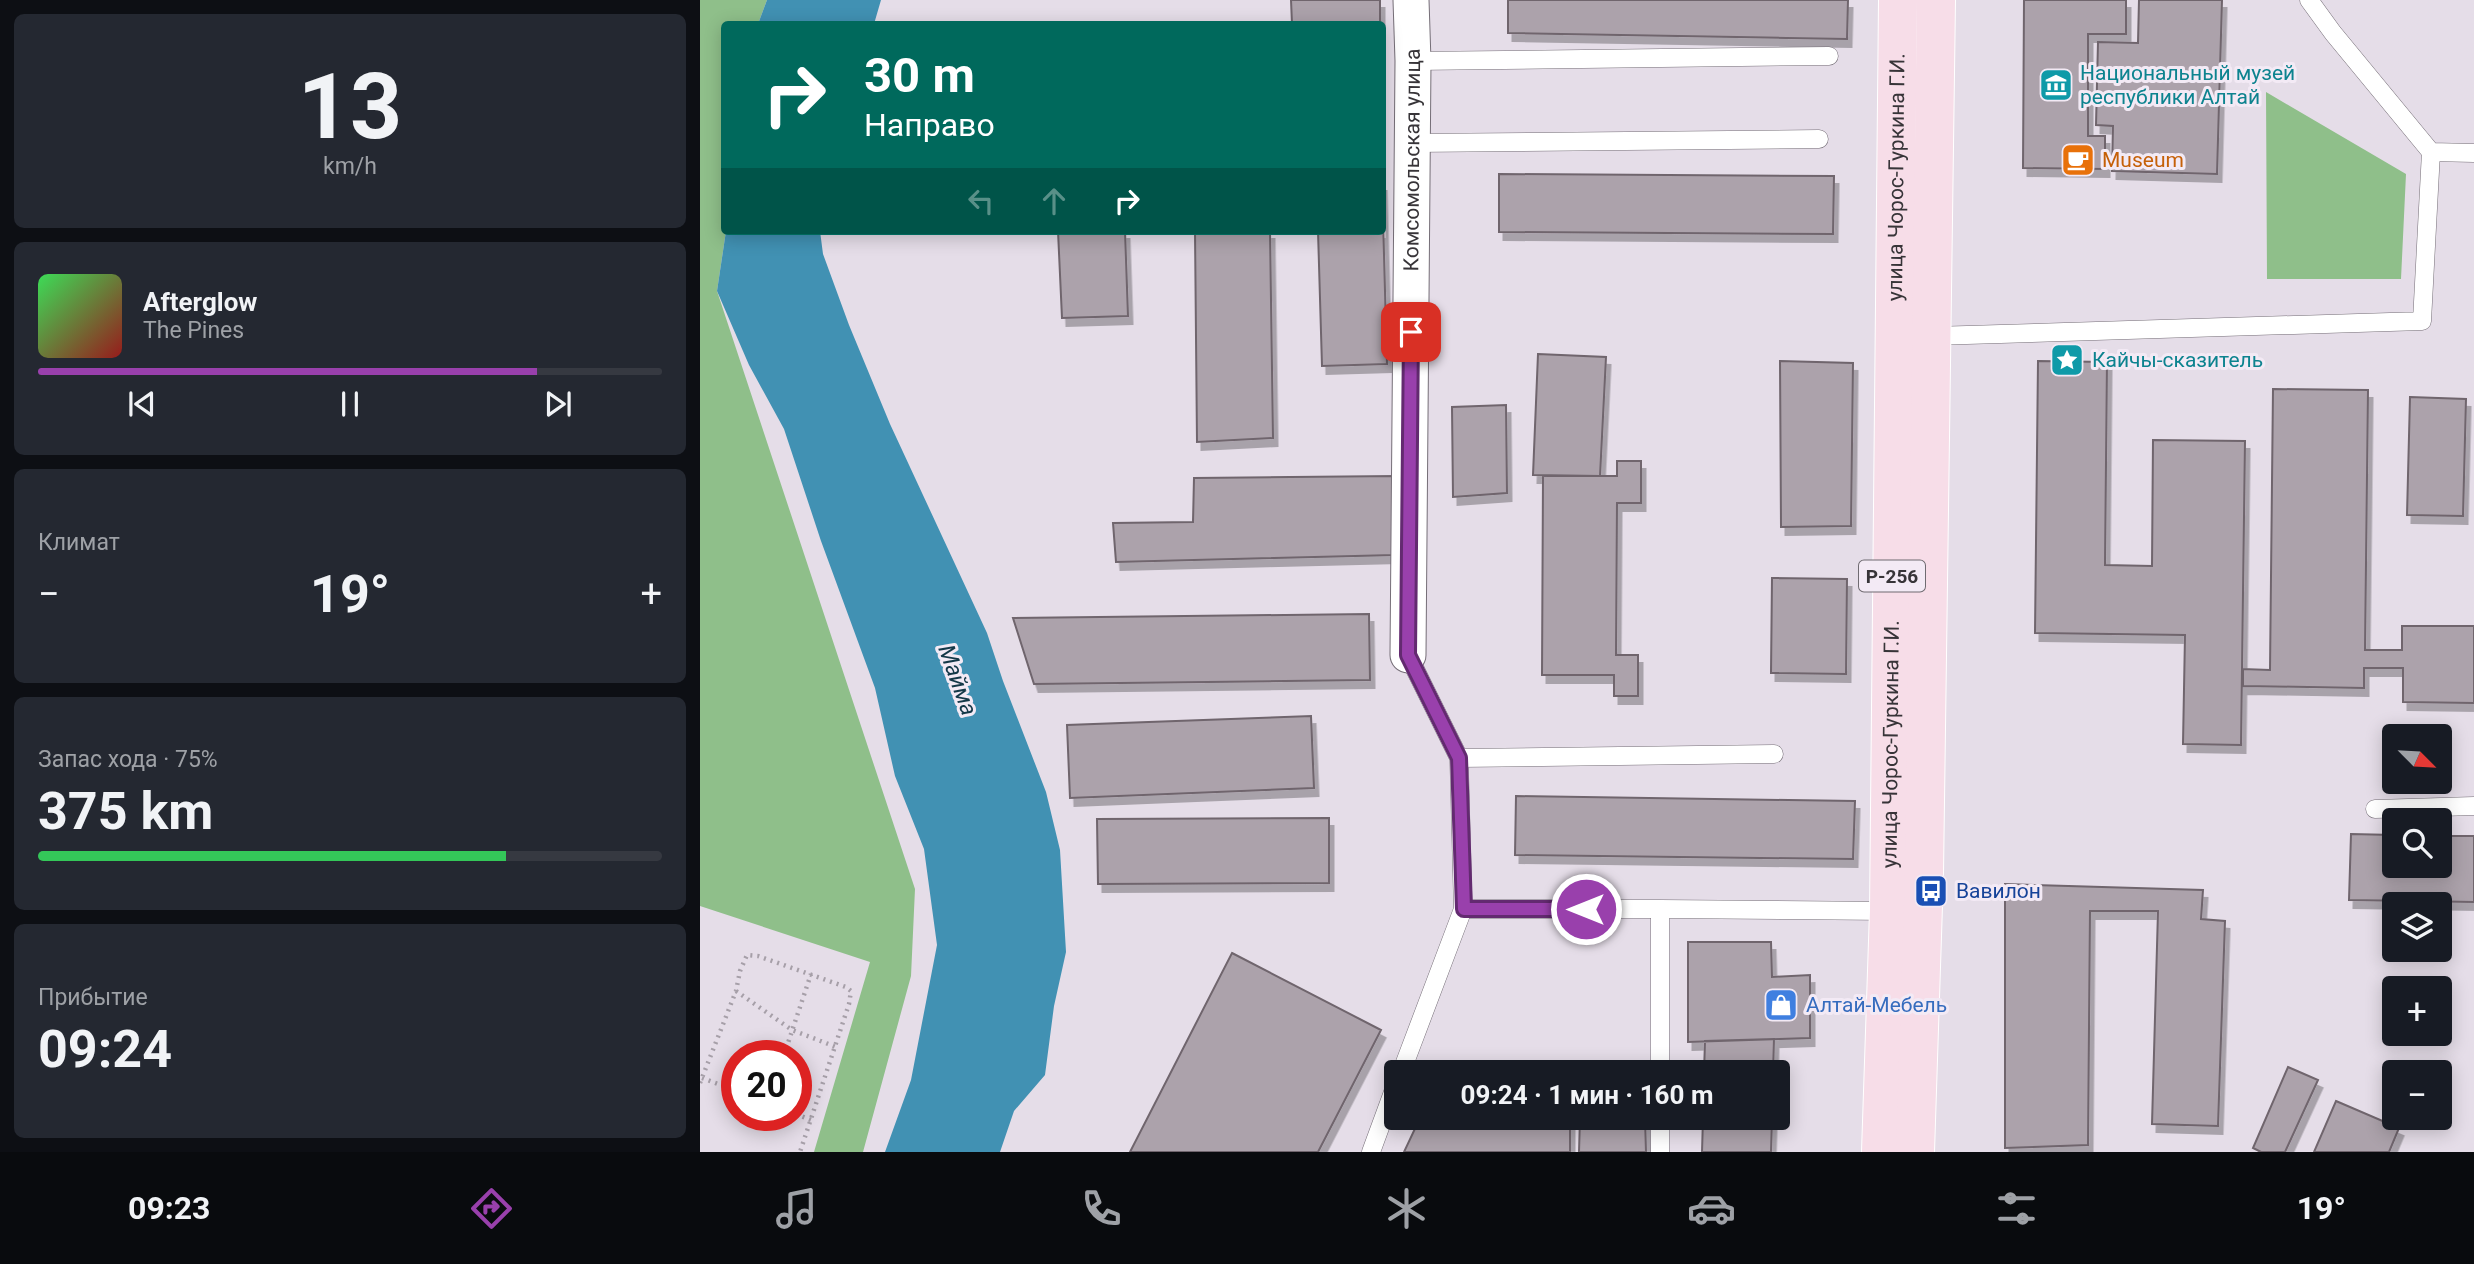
<!DOCTYPE html>
<html lang="ru">
<meta charset="utf-8">
<style>
:root{--surface:#171b24;--page:#242831;--text:#f1f3f6;--muted:#9ea1a6;--line:#363941;--accent:#9940ac}
body{margin:0;font-family:Roboto,sans-serif;background:var(--page);color:var(--text);height:100vh;display:flex;flex-direction:column;font-size:26px;white-space:nowrap}
*{box-sizing:border-box;margin:0}
p{font-size:23px;color:var(--muted)}
.icon{flex:none;width:38px;height:38px;fill:none;stroke:currentColor;stroke-width:2;stroke-linecap:round;stroke-linejoin:round}
.map{position:relative;flex:1;overflow:hidden}
.panel{display:flex;flex-direction:column;gap:14px;padding:14px;background:#0d0f14;width:700px}
.panel>*{flex:none}
.top-card{position:absolute;left:21px;top:21px;width:665px;height:214px;border-radius:7px;box-shadow:0 4px 18px #0003;background:#00695c;color:#fff;overflow:hidden}
.needle{width:46px;rotate:114deg}
.buttons{position:absolute;left:1682px;top:724px;display:grid;gap:14px}
.buttons a{display:grid;place-items:center;width:70px;height:70px;border-radius:7px;background:var(--surface);box-shadow:0 4px 18px #0003;font-size:35px}
.speed{position:absolute;left:21px;top:1040px;display:flex;gap:14px;font-size:35px;font-weight:700;text-align:center}
.speed>*{display:grid;place-content:center;width:91px;height:91px;border-radius:50%;background:var(--surface);box-shadow:0 4px 18px #0003;line-height:1}
.speed .limit{border:10px solid #d22;background:#fff;color:#111}
.pin{position:absolute;display:grid;place-items:center;width:60px;height:60px;color:#fff;margin:-30px;border-radius:14px;box-shadow:0 4px 10px #0006}
.me{position:absolute;width:77px;margin:-38px;rotate:270deg;stroke-linejoin:round;filter:drop-shadow(0 0 5px #0008)}
.turn{display:flex;align-items:center;gap:24px;height:147px;padding:0 28px;font-size:32px}
.turn .icon{width:91px;height:91px;stroke-width:2.5}
.turn b{display:block;font-size:49px;line-height:60px}
.lanes{display:flex;align-items:center;height:66px;padding:0 28px;background:#0003;justify-content:center;gap:35px;direction:ltr}
.lanes .off{opacity:.35}
.big{font-size:52px;font-weight:700;line-height:1.1}
.panel .card{flex:1;display:flex;flex-direction:column;justify-content:center;gap:10px;min-width:0;padding:0 24px;border-radius:10px;background:var(--page)}
.panel .dial{align-items:center;gap:0}
.dial b{font-size:91px;line-height:1}
.song{display:flex;align-items:center;gap:21px}
.cover{width:84px;height:84px;border-radius:10px;background:linear-gradient(135deg,hsl(130 70% 55%),hsl(0 70% 35%))}
.played{height:7px;border-radius:4px;background:linear-gradient(90deg,var(--accent) 80%,var(--line) 80%)}
.keys{display:flex;justify-content:space-around;direction:ltr}
.heat{display:flex;justify-content:space-between;align-items:center;font-size:38px;direction:ltr}
.charge{height:10px;border-radius:5px;background:linear-gradient(90deg,#34c759 75%,var(--line) 0)}
.trip{position:absolute;left:684px;top:1060px;width:406px;height:70px;border-radius:7px;background:var(--surface);box-shadow:0 4px 18px #0003;font-weight:700;line-height:70px;text-align:center}
.tab-bar{display:flex;height:112px;justify-content:space-around;align-items:center;background:#090b0e;color:var(--muted)}
.tab-bar .icon{width:49px;height:49px}
.tab-bar .current{color:var(--accent)}
.tab-bar b{font-size:32px;color:var(--text)}
main{display:flex;flex:1;min-height:0}
.map>svg:first-child{display:block}
.green{fill:#8fbf8a}
.water{fill:#4191b3}
.building{fill:#aca2ab;stroke:#6f656d;stroke-width:2;filter:url(#shadow)}
.lines{fill:none;stroke-linecap:round;stroke-linejoin:round}
.lane-casing{stroke:#756e77;stroke-width:19}
.street-casing{stroke:#756e77;stroke-width:37}
.primary-casing{stroke:#fff;stroke-width:40}
.path{stroke:#a69fa8;stroke-width:4.5;stroke-dasharray:2 5;stroke-linecap:butt}
.lane{stroke:#fff;stroke-width:18}
.street{stroke:#fff;stroke-width:35}
.primary{stroke:#f7dde8;stroke-width:38}
.route-casing{stroke:#632a70;stroke-width:18}
.route{stroke:#9940ac;stroke-width:12}
.labels{text-anchor:middle;stroke-width:6;stroke-linejoin:round;paint-order:stroke}
.shield{fill:#f3eaf5;stroke:#6f6b71;stroke-width:2}
.shield-label{font-size:19px;font-weight:bold;fill:#373438}
.culture-label{font-size:21px;fill:#0d838f;stroke:#f3eaf5;text-anchor:start}
.street-label{font-size:21px;fill:#373438;stroke:#f3eaf5}
.food-label{font-size:21px;fill:#c56008;stroke:#f3eaf5;text-anchor:start}
.transit-label{font-size:21px;fill:#164399;stroke:#f3eaf5;text-anchor:start}
.shop-label{font-size:21px;fill:#366cbe;stroke:#f3eaf5;text-anchor:start}
.water-label{font-size:23px;font-style:italic;fill:#143848;stroke:#f3eaf5}
</style>
<main>
<section class="panel">
<div class="card dial"><b>13</b><p>km/h</p></div>
<div class="card">
<div class="song"><i class="cover"></i><div><b>Afterglow</b><p>The Pines</p></div></div>
<div class="played"></div>
<div class="keys"><svg class="icon" aria-label="previous" viewBox="0 0 24 24"><path d="M18 5L8 12l10 7zM5 5v14"/></svg><svg class="icon" aria-label="pause" viewBox="0 0 24 24"><path d="M8 5v14M16 5v14"/></svg><svg class="icon" aria-label="next" viewBox="0 0 24 24"><path d="M6 5l10 7-10 7zM19 5v14"/></svg></div>
</div>
<div class="card"><p>Климат</p>
<div class="heat"><a>−</a><b class="big">19°</b><a>+</a></div>
</div>
<div class="card"><p>Запас хода · 75%</p><b class="big">375 km</b><div class="charge"></div></div>
<div class="card"><p>Прибытие</p><b class="big">09:24</b></div>
</section>
<div class="map">
<svg width="1774" height="1152" viewBox="0 0 1774 1152">
<defs>
<filter id="shadow"><feDropShadow dx="4.5" dy="8" stdDeviation="0" flood-color="#0004"/></filter>
</defs>
<rect width="100%" height="100%" fill="#e5dde8"/>
<!-- green -->
<path class="green" d="M0,0H67L58,24H24V231H26L17,291L215,889L211,976L163,1152H114L170,962L0,906Z
M1566,92L1706,174L1701,279H1567Z"/>
<!-- water -->
<path class="water" d="M67,0H181L174,24H58Z
M26,231H120L123,254L149,325L190,424L287,633L303,681L346,792L360,850L366,952L354,1006L345,1075L314,1111L300,1152H185L211,1080L237,945L224,849L195,776L175,688L121,541L84,429L49,365L17,291Z"/>
<!-- building -->
<path class="building" d="M591,0H680V24H592Z
M808,0H1148L1147,39L808,33Z
M1324,0H1426V34H1388V136H1405V169L1323,168Z
M1439,0H1522L1517,174L1412,171L1413,126L1396,125L1398,42L1438,43Z
M799,174L1134,176L1133,234L799,232Z
M682,182L687,364L622,366L618,231H682Z
M358,231H425L428,316L362,318Z
M495,231H570L573,438L497,442Z
M838,354L906,357L900,476L833,475Z
M1080,361L1153,363L1151,526L1081,527Z
M1338,361L1407,362L1405,565L1452,566L1453,440L1545,441L1541,745L1483,744L1485,635L1335,633Z
M1573,389L1668,390L1665,650H1702V626H1774V703L1703,702V668H1664V688L1543,686V669L1570,670Z
M1710,397L1766,399L1763,516L1707,515Z
M806,405L807,493L753,497L752,407Z
M917,461H941V503H917L916,655H938V696H914V675H842L843,476H917Z
M696,476L695,555L416,562L413,523L493,522L494,478Z
M1072,578L1147,579L1146,674L1071,673Z
M669,614L670,680L334,684L313,618Z
M611,716L614,788L370,798L367,725Z
M816,796L1155,801L1153,859L815,855Z
M629,818V883L398,884L397,819Z
M1651,834L1694,835V866H1740V836H1774V902L1649,900Z
M1305,884L1503,890L1501,919L1525,921L1518,1126L1452,1124L1458,911H1390L1388,1145L1305,1148Z
M988,942H1071L1072,977L1110,975V1038L988,1042Z
M532,953L681,1030L618,1152H430Z
M1074,1039L1073,1073H1004L1005,1041Z
M1588,1067L1618,1080L1585,1152H1561L1553,1148Z
M1636,1101L1699,1128L1689,1152H1614Z
M720,1118H870V1152H704Z
M880,1118H945L946,1152H879Z
M1003,1118H1072L1071,1152H1002Z"/>
<g class="lines">
<defs>
<path id="lane" d="M713,61L1129,56
M712,143L1119,139
M1731,152L1774,153
M1233,336L1722,321L1731,152L1633,33L1609,0
M708,655L759,758L763,909H960
M759,758L1074,754
M1675,809L1774,806
M701,1073L763,909
M960,1073V909L1189,911
M960,1118V1152
M671,1152L696,1084"/>
<g id="street">
<path id="s1" d="M708,655L713,61L711,0"/>
</g>
<g id="primary">
<path id="s2" d="M1181,1152L1189,911L1198,0"/>
<path d="M1215,1152L1224,874L1236,0"/>
</g>
</defs>
<!-- lane casing -->
<use href="#lane" class="lane-casing"/>
<!-- street casing -->
<use href="#street" class="street-casing"/>
<!-- primary casing -->
<use href="#primary" class="primary-casing"/>
<!-- path -->
<path class="path" d="M36,991L92,1030L136,1047
M84,1055L111,974
M2,1078L37,1091
M0,1083L36,991L40,971L47,955L58,956L146,987L151,991L149,1004L100,1152
M96,1114L111,1120
M49,1115C61,1126 74,1126 85,1115"/>
<!-- lane -->
<use href="#lane" class="lane"/>
<!-- street -->
<use href="#street" class="street"/>
<!-- primary -->
<use href="#primary" class="primary"/>
</g>
<g class="lines">
<defs>
<path id="route" d="M711,332L708,655L759,758L764,909H886"/>
</defs>
<!-- route casing -->
<use href="#route" class="route-casing"/>
<!-- route -->
<use href="#route" class="route"/>
</g>
<!-- icons -->
<defs>
<symbol id="museum-square" viewBox="-11 -11 22 22"><rect x="-9" y="-9" width="18" height="18" rx="4" fill="#0f9aa8" stroke="#f3eaf5"/><path d="M0-6L6-3V-2H-6V-3ZM-5-1h2V3h-2ZM-1-1h2V3h-2ZM3-1h2V3H3ZM-6 4H6V6H-6Z" fill="#fff"/></symbol>
<symbol id="cafe-square" viewBox="-11 -11 22 22"><rect x="-9" y="-9" width="18" height="18" rx="4" fill="#e8710a" stroke="#f3eaf5"/><path d="M-5.5-4.5H6V0H3Q3 3.5 0 3.5H-2.5Q-5.5 3.5-5.5 0ZM3-3.2v2h1.7v-2ZM-6 4.5H4V6H-6Z" fill="#fff"/></symbol>
<symbol id="sight-square" viewBox="-11 -11 22 22"><rect x="-9" y="-9" width="18" height="18" rx="4" fill="#0f9aa8" stroke="#f3eaf5"/><path d="M0-6L1.8-2.2L6-1.7L2.9 1.2L3.7 5.4L0 3.3L-3.7 5.4L-2.9 1.2L-6-1.7L-1.8-2.2Z" fill="#fff"/></symbol>
<symbol id="bus-square" viewBox="-11 -11 22 22"><rect x="-9" y="-9" width="18" height="18" rx="4" fill="#1a4fb4" stroke="#f3eaf5"/><path d="M-5-6H5V4H4V6H2V4H-2V6H-4V4H-5ZM-3.5-4V0h7V-4ZM-3.5 1.2v1.5H-2V1.2ZM2 1.2v1.5H3.5V1.2Z" fill="#fff"/></symbol>
<symbol id="shop-square" viewBox="-11 -11 22 22"><rect x="-9" y="-9" width="18" height="18" rx="4" fill="#3f7fe0" stroke="#f3eaf5"/><path d="M-5-2.5h2.3a2.7 3.5 0 0 1 5.4 0H5L5.5 6h-11ZM-1.5-2.5h3a1.5 2.3 0 0 0-3 0Z" fill="#fff"/></symbol>
</defs>
<g fill-rule="evenodd">
<use href="#museum-square" x="1337" y="66" width="38" height="38"/>
<use href="#cafe-square" x="1359" y="141" width="38" height="38"/>
<use href="#sight-square" x="1348" y="341" width="38" height="38"/>
<use href="#bus-square" x="1212" y="872" width="38" height="38"/>
<use href="#shop-square" x="1062" y="986" width="38" height="38"/>
</g>
<g class="labels">
<!-- shield labels -->
<rect class="shield" x="1159" y="560.5" width="66" height="31" rx="5"/>
<g class="shield-label">
<text x="1192" y="583">Р-256</text>
</g>
<!-- culture labels -->
<g class="culture-label">
<text x="1380" y="80">Национальный музей<tspan x="1380" dy="24">республики Алтай</tspan></text>
<text x="1392" y="367">Кайчы-сказитель</text>
</g>
<!-- street labels -->
<g class="street-label">
<text dy="7" stroke="none"><textPath href="#s1" startOffset="495">Комсомольская улица</textPath></text>
<text dy="7" stroke="none"><textPath href="#s2" startOffset="975">улица Чорос-Гуркина Г.И.</textPath></text>
<text dy="7" stroke="none"><textPath href="#s2" startOffset="408">улица Чорос-Гуркина Г.И.</textPath></text>
</g>
<!-- food labels -->
<g class="food-label">
<text x="1402" y="167">Museum</text>
</g>
<!-- transit labels -->
<g class="transit-label">
<text x="1256" y="898">Вавилон</text>
</g>
<!-- shop labels -->
<g class="shop-label">
<text x="1106" y="1012">Алтай-Мебель</text>
</g>
<!-- water labels -->
<g class="water-label">
<text transform="translate(258 680) rotate(70)" y="8">Майма</text>
</g>
</g>
</svg>
<div class="buttons">
<a><svg class="needle" viewBox="-14 -14 28 28"><path d="M0-13l5 13h-10z" fill="#e53935"/><path d="M0 13l5-13h-10z" fill="#9ea1a6"/></svg></a>
<a><svg class="icon" aria-label="search" viewBox="0 0 24 24"><circle cx="10" cy="10" r="6"/><path d="M15 15l6 6"/></svg></a>
<a><svg class="icon" aria-label="layers" viewBox="0 0 24 24"><path d="M12 4l9 5-9 5-9-5zM3 14l9 5 9-5"/></svg></a>
<a>+</a>
<a>−</a>
</div>
<div class="speed"><div class="limit">20</div></div>
<div class="pin" style="left:711px;top:332px;background:#d93025"><svg class="icon" aria-label="arrive" viewBox="0 0 24 24"><path d="M6 21V4h12l-3 4 3 4H6"/></svg></div>
<svg class="me" style="left:886px;top:909px" viewBox="-20 -20 40 40"><circle r="17" fill="#9940ac" stroke="#fff" stroke-width="3"/><path d="M0-11L8 9 0 5-8 9z" fill="#fff"/></svg>
<div class="trip">09:24 · 1 мин · 160 m</div>
<div class="top-card">
<div class="turn"><svg class="icon" aria-label="right" viewBox="0 0 24 24"><path d="M7 20v-9h11M14 6l5 5-5 5"/></svg><div><b>30 m</b>Направо</div></div>
<div class="lanes"><svg class="icon off" aria-label="left" viewBox="0 0 24 24"><path d="M17 20v-9H6M10 6l-5 5 5 5"/></svg><svg class="icon off" aria-label="ahead" viewBox="0 0 24 24"><path d="M12 20V5M6 11l6-6 6 6"/></svg><svg class="icon" aria-label="right" viewBox="0 0 24 24"><path d="M7 20v-9h11M14 6l5 5-5 5"/></svg></div>
</div>
</div>
</main>
<nav class="tab-bar">
<b>09:23</b>
<svg class="icon current" aria-label="directions" viewBox="0 0 24 24"><path d="M12 3l9 9-9 9-9-9zM9 14v-3h6M13 9l2 2-2 2"/></svg>
<svg class="icon" aria-label="music" viewBox="0 0 24 24"><path d="M9 18V5l10-2v13"/><circle cx="6" cy="18" r="3"/><circle cx="16" cy="16" r="3"/></svg>
<svg class="icon" aria-label="phone" viewBox="0 0 24 24"><path d="M5 4h4l2 5-3 2q2 4 5 5l2-3 5 2v4C11 20 4 13 5 4z"/></svg>
<svg class="icon" aria-label="climate" viewBox="0 0 24 24"><path d="M12 3v18M4 7l16 10M4 17L20 7"/></svg>
<svg class="icon" aria-label="car" viewBox="0 0 24 24"><path d="M5 17H2v-5l4-1 3-4h7l3 4 3 1v5h-3M9 17h6M6 11h13"/><circle cx="7" cy="17" r="2"/><circle cx="17" cy="17" r="2"/></svg>
<svg class="icon" aria-label="filters" viewBox="0 0 24 24"><path d="M4 7h16M4 17h16"/><circle cx="9" cy="7" r="2"/><circle cx="15" cy="17" r="2"/></svg>
<b>19°</b>
</nav>
